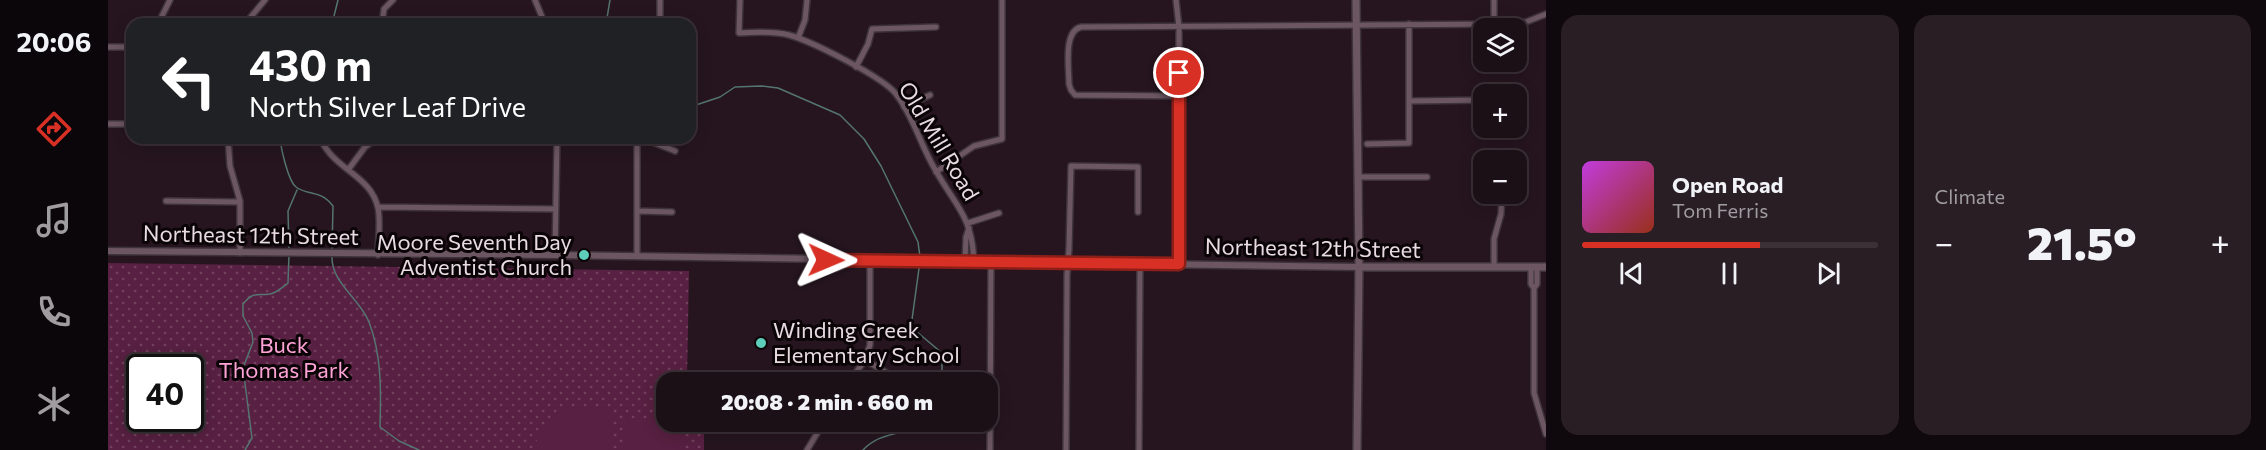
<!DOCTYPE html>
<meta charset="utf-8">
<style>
:root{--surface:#1c1017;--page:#291e24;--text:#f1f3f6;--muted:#a09da1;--line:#3a3036;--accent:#d93025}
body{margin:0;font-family:Commissioner,sans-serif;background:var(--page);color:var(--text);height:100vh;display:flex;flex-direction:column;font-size:22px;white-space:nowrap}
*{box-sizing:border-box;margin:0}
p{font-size:20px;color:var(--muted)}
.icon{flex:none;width:33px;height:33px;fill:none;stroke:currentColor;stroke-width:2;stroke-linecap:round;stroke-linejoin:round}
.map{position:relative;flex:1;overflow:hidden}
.panel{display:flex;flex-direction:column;gap:15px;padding:15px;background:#0f090d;width:720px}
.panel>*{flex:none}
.guide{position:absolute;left:18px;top:18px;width:570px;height:126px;border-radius:18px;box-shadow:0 3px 15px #0003,0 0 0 2px var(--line);background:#202124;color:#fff;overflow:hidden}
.buttons{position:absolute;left:1365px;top:18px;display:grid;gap:12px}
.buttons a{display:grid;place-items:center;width:54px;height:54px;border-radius:12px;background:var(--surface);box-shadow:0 3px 15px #0003,0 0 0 2px var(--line);font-size:30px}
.speed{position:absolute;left:18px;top:354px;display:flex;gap:12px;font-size:30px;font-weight:700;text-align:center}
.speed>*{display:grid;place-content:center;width:78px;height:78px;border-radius:50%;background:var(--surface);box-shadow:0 3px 15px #0003,0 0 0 2px var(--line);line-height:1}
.speed .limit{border:3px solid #111;border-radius:9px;background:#fff;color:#111}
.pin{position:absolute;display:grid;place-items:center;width:51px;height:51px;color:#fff;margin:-26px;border:3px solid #fff;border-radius:50%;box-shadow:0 2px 6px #0007}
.me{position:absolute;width:66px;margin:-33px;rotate:91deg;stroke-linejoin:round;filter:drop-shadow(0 0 4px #0008)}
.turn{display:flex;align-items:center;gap:21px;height:126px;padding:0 24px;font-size:27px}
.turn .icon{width:78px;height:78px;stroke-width:2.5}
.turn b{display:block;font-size:42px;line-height:51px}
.big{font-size:45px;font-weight:800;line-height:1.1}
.panel .widget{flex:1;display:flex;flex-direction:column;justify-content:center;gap:9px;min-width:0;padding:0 21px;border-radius:18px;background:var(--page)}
.song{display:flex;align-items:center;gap:18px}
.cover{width:72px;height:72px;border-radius:9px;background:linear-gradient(135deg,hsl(290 70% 55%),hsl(10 70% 35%))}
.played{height:6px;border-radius:3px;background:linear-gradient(90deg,var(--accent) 60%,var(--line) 60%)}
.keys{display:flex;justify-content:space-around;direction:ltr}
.heat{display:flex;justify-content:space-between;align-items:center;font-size:33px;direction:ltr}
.panel .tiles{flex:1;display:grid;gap:15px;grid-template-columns:repeat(2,1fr)}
.trip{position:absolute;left:548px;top:372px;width:342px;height:60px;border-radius:18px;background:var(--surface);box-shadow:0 3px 15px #0003,0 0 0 2px var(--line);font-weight:800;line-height:60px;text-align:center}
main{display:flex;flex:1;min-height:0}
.tab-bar{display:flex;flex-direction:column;width:108px;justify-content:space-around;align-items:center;background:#0b0609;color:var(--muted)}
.tab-bar .icon{width:42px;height:42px}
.tab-bar .selected{color:var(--accent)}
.tab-bar b{font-size:27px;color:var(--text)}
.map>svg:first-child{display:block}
.park{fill:url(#park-dots);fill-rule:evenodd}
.pitch{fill:#582042}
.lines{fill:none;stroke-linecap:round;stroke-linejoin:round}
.stream{stroke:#547571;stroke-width:1.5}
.minor-casing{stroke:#3e3339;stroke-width:8}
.tertiary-casing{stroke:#3e3339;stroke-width:9}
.secondary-casing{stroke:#3e3339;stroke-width:10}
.minor{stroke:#6b5661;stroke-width:5}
.tertiary{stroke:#6b5661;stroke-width:6}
.secondary{stroke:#6b5661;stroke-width:7}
.route-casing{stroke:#8d1f18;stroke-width:15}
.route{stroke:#d93025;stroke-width:10}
.poi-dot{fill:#5dceb9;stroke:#0a0407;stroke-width:2}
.labels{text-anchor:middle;stroke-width:6;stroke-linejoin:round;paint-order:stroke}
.street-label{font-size:22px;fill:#e8dbe2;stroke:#0a0407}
.poi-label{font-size:22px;fill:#e8dbe2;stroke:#0a0407;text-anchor:end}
.park-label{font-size:22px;fill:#ffa3d7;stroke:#0a0407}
</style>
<main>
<nav class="tab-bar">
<b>20:06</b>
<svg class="icon selected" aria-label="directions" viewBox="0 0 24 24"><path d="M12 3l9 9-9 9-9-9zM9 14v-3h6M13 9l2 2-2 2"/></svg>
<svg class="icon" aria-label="music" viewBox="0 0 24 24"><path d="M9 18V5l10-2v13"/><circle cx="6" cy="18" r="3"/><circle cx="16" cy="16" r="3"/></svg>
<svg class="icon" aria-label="phone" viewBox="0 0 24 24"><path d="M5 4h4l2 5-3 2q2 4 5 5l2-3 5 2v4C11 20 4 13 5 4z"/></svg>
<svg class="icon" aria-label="climate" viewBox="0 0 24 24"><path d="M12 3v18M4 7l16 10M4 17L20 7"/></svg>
</nav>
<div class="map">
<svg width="1438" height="450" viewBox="0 0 1438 450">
<defs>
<pattern id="park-dots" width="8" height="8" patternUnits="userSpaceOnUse" patternTransform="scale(1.5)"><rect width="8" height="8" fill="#582042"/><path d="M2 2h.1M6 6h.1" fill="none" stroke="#70405d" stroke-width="1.8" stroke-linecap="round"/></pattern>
</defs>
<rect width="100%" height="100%" fill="#26151f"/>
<!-- park -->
<path class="park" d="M0,263L581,271L579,382H558V422H596V450H0ZM32,368H82V418H32Z"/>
<!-- pitch -->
<path class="pitch" d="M454,408H496L505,414V450H427V443Z
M517,418C538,419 557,417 574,431L576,450H517Z"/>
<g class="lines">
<!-- stream -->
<path class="stream" d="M220,24L225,20L230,0
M498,24L502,0
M582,107L612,97L627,87L653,86L670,88L732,115L756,139L773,166L810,242L812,257
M172,138C173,148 180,181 188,187C200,196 212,189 225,206L224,250
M181,249L180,211L189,190
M224,254C222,283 251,297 261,322C274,356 273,392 272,427L291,441L311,450
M812,261L803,327L834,353V369L829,382
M137,450L144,438L135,368L145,342L144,333L135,316V304C146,291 148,296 162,294C168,293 175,287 180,283L181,254
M755,450C774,430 796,437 813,422"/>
<defs>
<path id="minor" d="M427,0L437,24
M552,0V24
M632,0L631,33C647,32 665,31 681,35C703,41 775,77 788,94C806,117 813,147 828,171C849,208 864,216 866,262
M1068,0L1071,27V264
M50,24L62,0
M137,24L157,0
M274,24L276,9L285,0
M1386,24V0
M690,38L697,20L699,0
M0,47H24
M748,67L760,44L764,29L828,27
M1070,96L967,95L963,90L961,84C961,68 955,31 973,27L1394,24L1418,22L1438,14
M1301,101L1376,100
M796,107L822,95
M0,124H24
M120,138L122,166L132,201V253
M212,138C226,170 263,175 270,208C273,223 270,240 270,255
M529,138V256
M534,138L567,151
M1259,144L1301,143V24
M240,170L257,147L269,138
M828,172L866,146L894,139V0
M1250,177H1319
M58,201L132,202
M270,207L447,209
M530,211L564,212
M860,223L891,213
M447,255L449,138
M857,261L858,237L861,228
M1386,267V239L1393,214L1394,194
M1423,267V284L1426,288V393L1438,434
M1426,288L1429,284V267
M757,360L789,379
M741,382L757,360L762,345V261
M699,450L716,422
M882,450L883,262
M958,450L959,275L961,249L963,166L1030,167V212
M1031,450L1032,264"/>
<path id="tertiary" d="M0,251L447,255L1251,267"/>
<path id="secondary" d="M1248,0L1251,267L1249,450
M1251,267H1438"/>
</defs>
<!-- minor casing -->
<use href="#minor" class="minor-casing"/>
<!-- tertiary casing -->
<use href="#tertiary" class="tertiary-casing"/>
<!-- secondary casing -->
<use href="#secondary" class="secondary-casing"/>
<!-- minor -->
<use href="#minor" class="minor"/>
<!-- tertiary -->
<use href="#tertiary" class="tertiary"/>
<!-- secondary -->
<use href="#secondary" class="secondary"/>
</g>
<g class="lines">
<defs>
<path id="route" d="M718,260L1071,264V73"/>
</defs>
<!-- route casing -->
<use href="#route" class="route-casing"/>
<!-- route -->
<use href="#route" class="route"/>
</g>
<!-- markers -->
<g class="poi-dot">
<circle cx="476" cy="255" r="6"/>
<circle cx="653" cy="343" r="6"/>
</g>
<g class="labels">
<!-- street labels -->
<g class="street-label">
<text transform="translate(831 141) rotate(59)" y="8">Old Mill Road</text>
<text transform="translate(143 235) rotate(1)" y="8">Northeast 12th Street</text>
<text transform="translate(1205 248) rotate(1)" y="8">Northeast 12th Street</text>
</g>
<!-- poi labels -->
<g class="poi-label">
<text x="464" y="250">Moore Seventh Day<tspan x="464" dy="25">Adventist Church</tspan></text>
<text x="665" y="338" text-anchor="start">Winding Creek<tspan x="665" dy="25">Elementary School</tspan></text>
</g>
<!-- park labels -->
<g class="park-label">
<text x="176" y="353">Buck<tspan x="176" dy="25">Thomas Park</tspan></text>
</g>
</g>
</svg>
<div class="buttons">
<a><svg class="icon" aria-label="layers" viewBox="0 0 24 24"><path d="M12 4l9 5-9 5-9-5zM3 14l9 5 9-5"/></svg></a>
<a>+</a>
<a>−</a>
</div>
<div class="speed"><div class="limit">40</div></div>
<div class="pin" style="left:1071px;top:73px;background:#d93025"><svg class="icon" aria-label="arrive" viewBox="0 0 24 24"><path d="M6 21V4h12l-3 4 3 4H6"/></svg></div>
<svg class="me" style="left:718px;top:260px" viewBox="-20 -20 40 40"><path d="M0-17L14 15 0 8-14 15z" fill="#d93025" stroke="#fff" stroke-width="4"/></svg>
<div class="trip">20:08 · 2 min · 660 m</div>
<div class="guide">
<div class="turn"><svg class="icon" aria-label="left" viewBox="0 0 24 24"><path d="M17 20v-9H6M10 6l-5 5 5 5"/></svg><div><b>430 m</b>North Silver Leaf Drive</div></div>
</div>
</div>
<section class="panel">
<div class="tiles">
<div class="widget">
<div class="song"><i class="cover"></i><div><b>Open Road</b><p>Tom Ferris</p></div></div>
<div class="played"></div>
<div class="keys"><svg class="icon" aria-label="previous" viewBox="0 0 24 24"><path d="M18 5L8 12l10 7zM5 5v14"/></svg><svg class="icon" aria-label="pause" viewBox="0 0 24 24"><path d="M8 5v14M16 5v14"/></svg><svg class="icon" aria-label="next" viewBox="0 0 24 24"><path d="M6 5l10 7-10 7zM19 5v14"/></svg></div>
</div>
<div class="widget"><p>Climate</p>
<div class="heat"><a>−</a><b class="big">21.5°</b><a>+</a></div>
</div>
</div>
</section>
</main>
